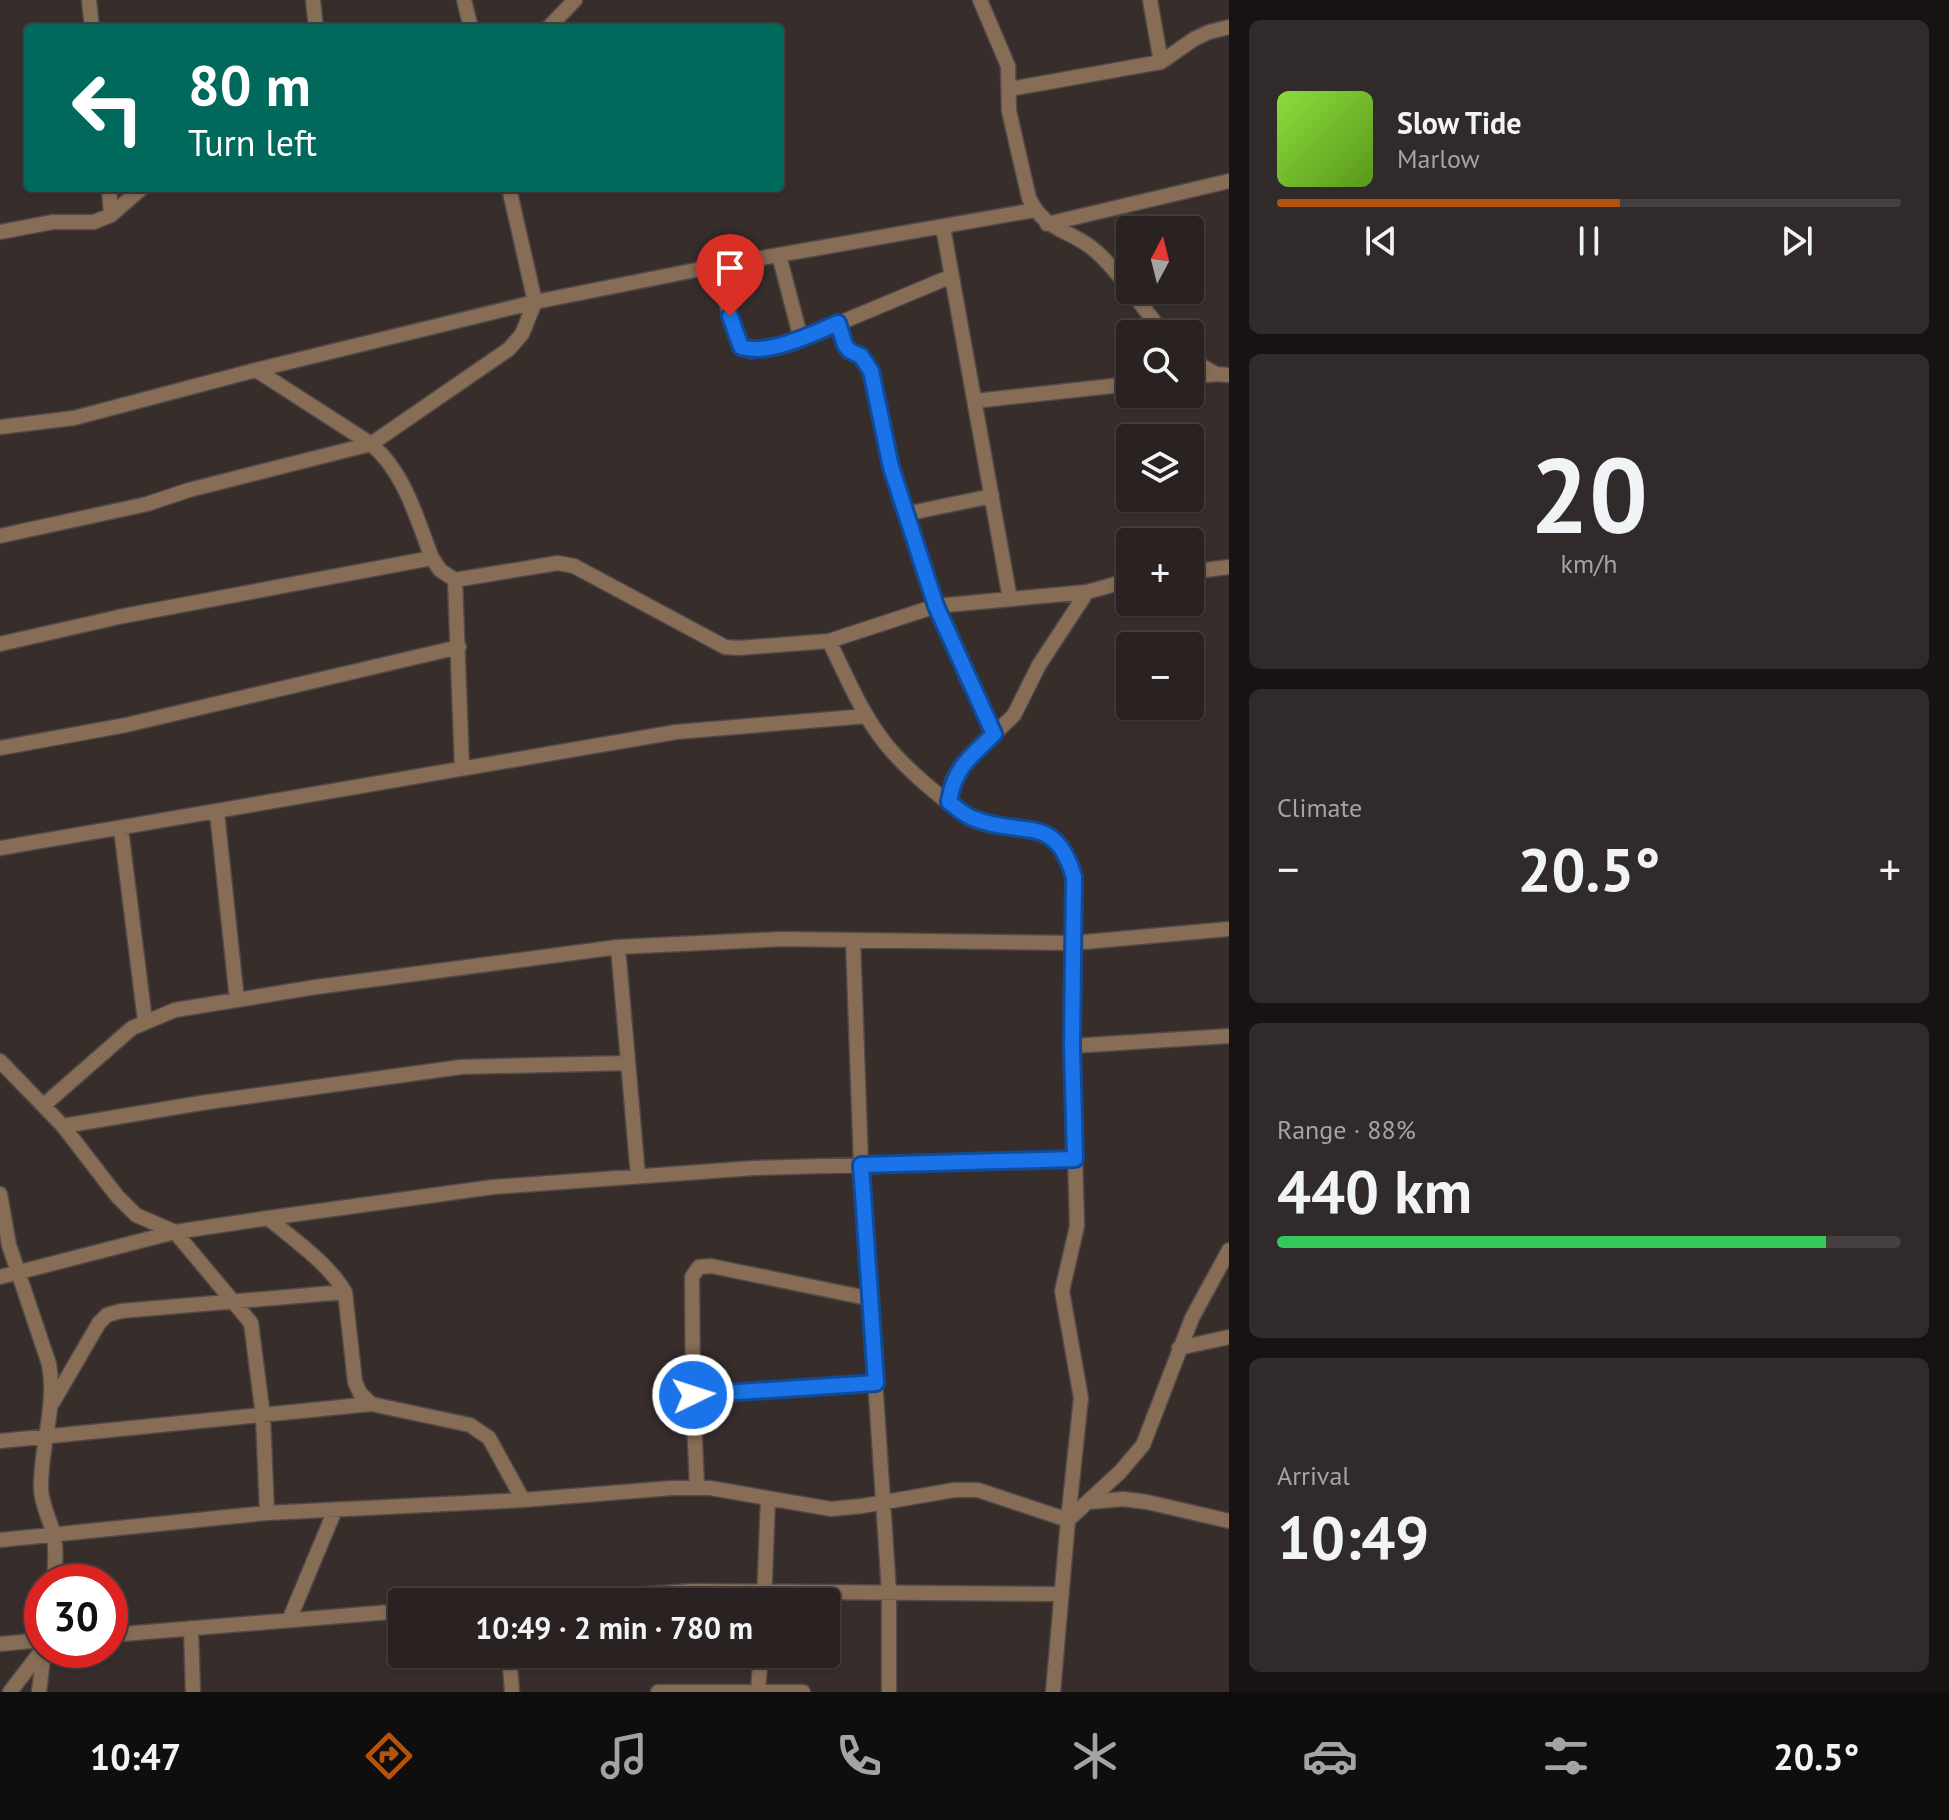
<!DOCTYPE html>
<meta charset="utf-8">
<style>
:root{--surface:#292221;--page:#312a2a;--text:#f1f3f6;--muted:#a5a4a5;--line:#453f3f;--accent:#b45309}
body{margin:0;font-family:"PT Sans",sans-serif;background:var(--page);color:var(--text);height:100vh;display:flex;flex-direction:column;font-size:30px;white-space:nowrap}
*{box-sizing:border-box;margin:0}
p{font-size:26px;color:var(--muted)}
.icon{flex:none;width:44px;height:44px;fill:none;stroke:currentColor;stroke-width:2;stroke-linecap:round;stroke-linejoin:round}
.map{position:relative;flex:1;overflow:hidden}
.details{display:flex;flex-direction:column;gap:20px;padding:20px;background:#171312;width:720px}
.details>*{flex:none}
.banner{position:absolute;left:24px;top:24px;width:760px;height:168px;border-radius:8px;box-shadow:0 2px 6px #0004,0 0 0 2px var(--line);background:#00695c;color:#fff;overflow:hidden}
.needle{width:52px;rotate:7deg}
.controls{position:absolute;left:1116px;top:216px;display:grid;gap:16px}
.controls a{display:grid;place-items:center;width:88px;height:88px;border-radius:8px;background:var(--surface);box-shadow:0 2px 6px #0004,0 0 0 2px var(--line);font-size:40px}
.speed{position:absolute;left:24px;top:1564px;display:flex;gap:16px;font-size:40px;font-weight:700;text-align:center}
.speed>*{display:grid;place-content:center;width:104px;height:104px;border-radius:50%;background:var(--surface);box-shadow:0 2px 6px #0004,0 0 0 2px var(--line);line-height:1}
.speed .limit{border:12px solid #d22;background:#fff;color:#111}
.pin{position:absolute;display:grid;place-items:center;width:68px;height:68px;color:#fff;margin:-82px -34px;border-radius:50% 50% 50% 0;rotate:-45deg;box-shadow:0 0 8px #0007}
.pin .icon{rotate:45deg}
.me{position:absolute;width:88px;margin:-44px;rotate:86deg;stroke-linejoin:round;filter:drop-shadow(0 0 6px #0008)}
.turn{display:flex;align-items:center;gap:28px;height:168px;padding:0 32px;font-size:36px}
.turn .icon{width:104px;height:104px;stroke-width:2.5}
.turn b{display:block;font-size:56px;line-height:68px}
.big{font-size:60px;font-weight:800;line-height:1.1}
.details .card{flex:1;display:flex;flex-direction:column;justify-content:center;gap:12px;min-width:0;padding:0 28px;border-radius:12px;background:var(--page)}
.details .dial{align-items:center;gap:0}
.dial b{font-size:104px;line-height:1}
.song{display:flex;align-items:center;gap:24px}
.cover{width:96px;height:96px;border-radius:12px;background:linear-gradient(135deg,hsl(90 70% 55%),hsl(90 70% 35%))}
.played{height:8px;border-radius:4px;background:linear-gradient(90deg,var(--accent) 55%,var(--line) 55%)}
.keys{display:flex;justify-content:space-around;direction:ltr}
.heat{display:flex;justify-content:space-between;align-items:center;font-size:44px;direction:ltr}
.charge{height:12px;border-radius:6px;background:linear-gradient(90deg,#34c759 88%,var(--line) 0)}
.trip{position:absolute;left:388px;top:1588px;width:452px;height:80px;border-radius:8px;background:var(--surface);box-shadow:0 2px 6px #0004,0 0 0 2px var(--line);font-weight:800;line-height:80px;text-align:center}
.tab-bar{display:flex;height:128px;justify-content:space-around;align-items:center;background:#100e0d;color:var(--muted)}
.tab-bar .icon{width:56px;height:56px}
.tab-bar .active{color:var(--accent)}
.tab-bar b{font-size:36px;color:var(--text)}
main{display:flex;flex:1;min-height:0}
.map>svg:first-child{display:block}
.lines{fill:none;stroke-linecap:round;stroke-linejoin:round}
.street-casing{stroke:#524947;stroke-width:17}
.street{stroke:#876d56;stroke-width:14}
.route-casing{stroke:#114b97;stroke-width:20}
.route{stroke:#1a73e8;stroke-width:14}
</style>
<main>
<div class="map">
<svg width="1229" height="1692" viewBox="0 0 1229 1692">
<rect width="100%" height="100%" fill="#372e2c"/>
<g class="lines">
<defs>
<path id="street" d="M89,0L92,28
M313,0L316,28
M464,0L471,28
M980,0L1008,66L1009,111L1029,198C1045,231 1066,228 1092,248C1107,260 1118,274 1130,290
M1150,0L1161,62
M548,28L575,0
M1010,89L1161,62L1194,39L1209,32L1229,27
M109,188L111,215
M1047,224L1229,181
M943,227L1010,599
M0,232L53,222H94L111,215L142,188
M779,255L801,339
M716,266L737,340L741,347L752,351L801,339L952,276
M1130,290L1164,334
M838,323L845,345L850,351L861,356L871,371L891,467L936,606L994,734
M1190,359L1216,374L1229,375
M256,370L371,444C405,473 416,517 432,558L440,570L455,580L558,563L574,566L725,647L738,648L829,641L936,606L1087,592L1130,580
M1190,377L1216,374
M975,401L1130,384
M0,427L74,418L256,370L535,302L716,266L1035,210
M905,514L992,496
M0,536L147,504L189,490L371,444L509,349L522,334L535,302L509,188
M1190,572L1229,567
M455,580L462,768
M0,644L123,616L432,558
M0,748L126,725L459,647
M949,802L952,781L960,767L1014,715L1039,665L1087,592
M217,812L237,1000
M121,829L145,1021
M0,848L676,732L867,716
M853,940L861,1165L889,1592V1692
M618,947L638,1176
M1072,1046L1229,1036
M0,1061L63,1126L117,1196L136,1215L175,1232L268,1218C294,1240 328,1263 345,1292L355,1382L360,1393L371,1404L470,1425L489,1438L523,1500L672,1488H710L831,1509L862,1506L954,1490H978L1068,1520L1081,1398L1062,1291L1077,1226L1072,1046L1074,877C1053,802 1011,844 967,816C940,798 905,768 885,743C861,713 846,675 829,641
M44,1105L132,1028L175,1010L316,987L618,947L782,939L1073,943L1229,929
M63,1126L201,1103L461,1067L628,1063
M0,1194L9,1245L49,1364C57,1407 40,1447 41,1489C42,1506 49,1517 53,1532C57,1547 55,1566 54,1582
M268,1218L493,1187L754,1168L1075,1159
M0,1277L175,1232L251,1323L263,1416L267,1513
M1179,1348L1229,1337
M693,1395L876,1383
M53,1402L99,1323L107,1315L121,1311L345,1292
M0,1441L371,1404
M697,1488L693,1395L692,1277L699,1267L711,1266L872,1299
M1089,1502L1123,1499L1147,1502L1229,1521
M0,1540L267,1513L523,1500
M529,1602L693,1591L1061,1594
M764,1602L768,1498
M290,1618L335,1510
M191,1628L193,1692
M110,1635L402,1611
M0,1644L42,1640
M509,1654L512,1692
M758,1690L761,1654
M10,1692L42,1650
M39,1692L44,1650
M658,1692H803
M1053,1692L1068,1520L1120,1472L1143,1445L1192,1318L1229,1250"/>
</defs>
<!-- street casing -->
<use href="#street" class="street-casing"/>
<!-- street -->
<use href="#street" class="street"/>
</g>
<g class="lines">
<defs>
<path id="route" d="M693,1395L876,1383L861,1165L1075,1159L1072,1046L1074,877C1055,812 1023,838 975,819C965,816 957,808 949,802C954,768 970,757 994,734L936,606L891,467L871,371L861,356L850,351L845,345L838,323C813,334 767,356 741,347L730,316"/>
</defs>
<!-- route casing -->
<use href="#route" class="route-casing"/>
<!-- route -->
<use href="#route" class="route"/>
</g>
</svg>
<div class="controls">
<a><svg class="needle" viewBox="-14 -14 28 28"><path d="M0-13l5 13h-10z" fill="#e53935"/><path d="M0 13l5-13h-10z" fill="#a5a4a5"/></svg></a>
<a><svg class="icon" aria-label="search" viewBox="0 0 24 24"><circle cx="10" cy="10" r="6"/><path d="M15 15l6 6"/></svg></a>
<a><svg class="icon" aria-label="layers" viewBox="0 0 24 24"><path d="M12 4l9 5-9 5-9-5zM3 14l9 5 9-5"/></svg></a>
<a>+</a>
<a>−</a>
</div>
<div class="speed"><div class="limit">30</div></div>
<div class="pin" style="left:730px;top:316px;background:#d93025"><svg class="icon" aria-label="arrive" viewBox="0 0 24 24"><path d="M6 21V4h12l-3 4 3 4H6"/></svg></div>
<svg class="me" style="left:693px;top:1395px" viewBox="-20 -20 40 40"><circle r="17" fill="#1a73e8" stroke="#fff" stroke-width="3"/><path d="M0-11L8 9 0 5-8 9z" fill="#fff"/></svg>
<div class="trip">10:49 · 2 min · 780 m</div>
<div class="banner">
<div class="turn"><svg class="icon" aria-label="left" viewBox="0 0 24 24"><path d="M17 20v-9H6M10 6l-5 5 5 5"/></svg><div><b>80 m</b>Turn left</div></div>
</div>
</div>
<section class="details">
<div class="card">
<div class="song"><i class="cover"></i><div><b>Slow Tide</b><p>Marlow</p></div></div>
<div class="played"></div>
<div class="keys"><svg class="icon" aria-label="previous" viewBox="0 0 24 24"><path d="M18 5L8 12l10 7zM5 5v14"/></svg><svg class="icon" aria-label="pause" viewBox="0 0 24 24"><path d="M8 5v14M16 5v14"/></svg><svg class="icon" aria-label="next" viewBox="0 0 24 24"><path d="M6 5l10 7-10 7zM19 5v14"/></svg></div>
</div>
<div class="card dial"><b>20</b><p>km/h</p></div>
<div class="card"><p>Climate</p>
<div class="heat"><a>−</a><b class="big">20.5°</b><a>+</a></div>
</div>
<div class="card"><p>Range · 88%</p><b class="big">440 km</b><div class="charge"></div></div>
<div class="card"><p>Arrival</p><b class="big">10:49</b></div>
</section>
</main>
<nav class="tab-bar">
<b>10:47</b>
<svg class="icon active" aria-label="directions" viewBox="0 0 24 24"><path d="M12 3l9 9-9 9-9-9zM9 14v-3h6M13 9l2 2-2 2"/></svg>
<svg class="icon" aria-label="music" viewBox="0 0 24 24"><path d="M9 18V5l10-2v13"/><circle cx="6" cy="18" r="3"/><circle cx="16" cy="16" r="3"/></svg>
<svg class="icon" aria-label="phone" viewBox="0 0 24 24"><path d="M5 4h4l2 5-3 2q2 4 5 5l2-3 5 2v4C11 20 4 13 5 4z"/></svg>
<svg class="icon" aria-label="climate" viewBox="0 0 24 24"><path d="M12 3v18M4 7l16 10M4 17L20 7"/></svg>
<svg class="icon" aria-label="car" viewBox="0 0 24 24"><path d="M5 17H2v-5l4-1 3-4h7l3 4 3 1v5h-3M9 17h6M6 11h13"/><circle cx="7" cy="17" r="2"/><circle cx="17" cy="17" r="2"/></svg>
<svg class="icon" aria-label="filters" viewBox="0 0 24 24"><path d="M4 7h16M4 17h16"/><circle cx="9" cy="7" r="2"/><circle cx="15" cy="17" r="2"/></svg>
<b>20.5°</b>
</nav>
